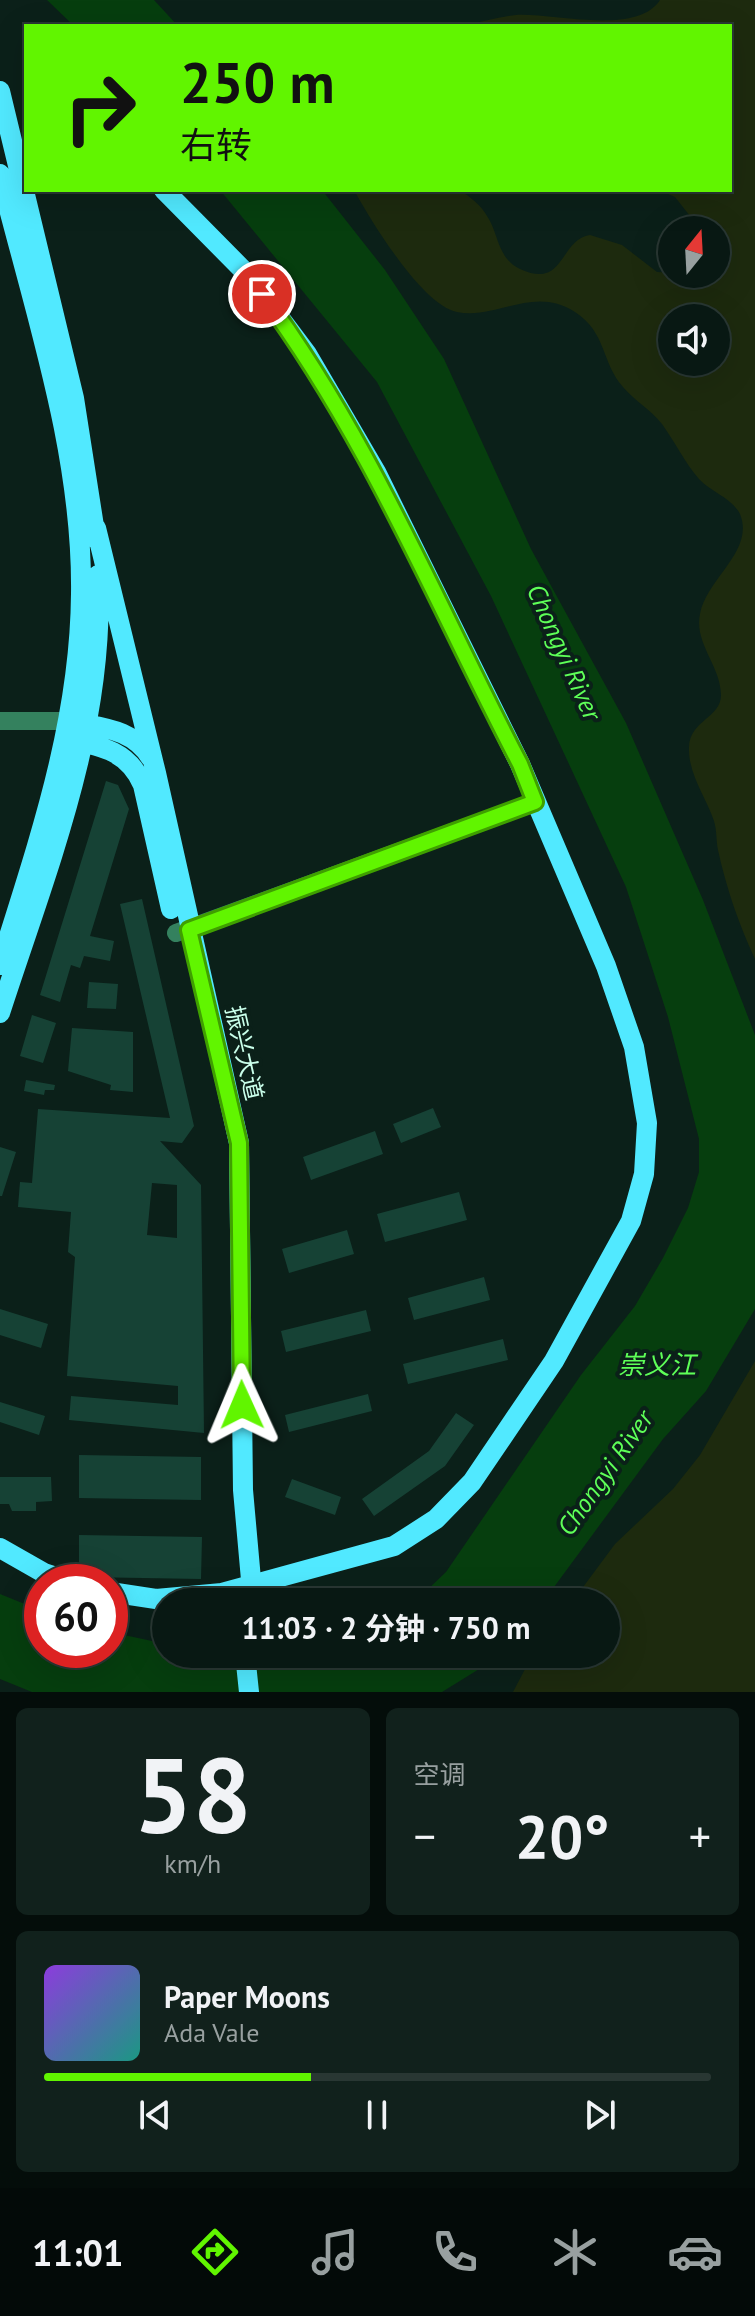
<!DOCTYPE html>
<html lang="zh">
<meta charset="utf-8">
<style>
:root{--surface:#081813;--page:#11211c;--text:#f1f3f6;--muted:#98a0a0;--line:#293733;--accent:#61f500}
body{margin:0;font-family:"PT Sans","Noto Sans SC",sans-serif;background:var(--page);color:var(--text);height:100vh;display:flex;flex-direction:column;font-size:30px;white-space:nowrap}
*{box-sizing:border-box;margin:0}
p{font-size:26px;color:var(--muted)}
.icon{flex:none;width:44px;height:44px;fill:none;stroke:currentColor;stroke-width:2;stroke-linecap:round;stroke-linejoin:round}
.map{position:relative;height:1692px;overflow:hidden}
.drawer{display:flex;flex-direction:column;gap:16px;padding:16px;background:#040d0a;flex:1}
.drawer>*{flex:none}
.hud{position:absolute;left:24px;top:24px;width:708px;height:168px;border-radius:0px;box-shadow:0 8px 32px #0002,0 0 0 2px var(--line);background:#61f500;color:#111;overflow:hidden}
.needle{width:52px;rotate:18deg}
.buttons{position:absolute;left:658px;top:216px;display:grid;gap:16px}
.buttons a{display:grid;place-items:center;width:72px;height:72px;border-radius:50%;background:var(--surface);box-shadow:0 8px 32px #0002,0 0 0 2px var(--line);font-size:40px}
.speed{position:absolute;left:24px;top:1564px;display:flex;gap:16px;font-size:40px;font-weight:700;text-align:center}
.speed>*{display:grid;place-content:center;width:104px;height:104px;border-radius:50%;background:var(--surface);box-shadow:0 8px 32px #0002,0 0 0 2px var(--line);line-height:1}
.speed .limit{border:12px solid #d22;background:#fff;color:#111}
.pin{position:absolute;display:grid;place-items:center;width:68px;height:68px;color:#fff;margin:-34px;border:4px solid #fff;border-radius:50%;box-shadow:0 2px 8px #0007}
.me{position:absolute;width:88px;margin:-44px;rotate:359deg;stroke-linejoin:round;filter:drop-shadow(0 0 6px #0008)}
.turn{display:flex;align-items:center;gap:28px;height:168px;padding:0 24px;font-size:36px}
.turn .icon{width:104px;height:104px;stroke-width:2.5}
.turn b{display:block;font-size:56px;line-height:68px}
.big{font-size:60px;font-weight:700;line-height:1.1}
.drawer .tile{flex:1;display:flex;flex-direction:column;justify-content:center;gap:12px;min-width:0;padding:0 28px;border-radius:12px;background:var(--page)}
.drawer .dial{align-items:center;gap:0}
.dial b{font-size:104px;line-height:1}
.song{display:flex;align-items:center;gap:24px}
.cover{width:96px;height:96px;border-radius:12px;background:linear-gradient(135deg,hsl(270 70% 55%),hsl(170 70% 35%))}
.played{height:8px;border-radius:4px;background:linear-gradient(90deg,var(--accent) 40%,var(--line) 40%)}
.keys{display:flex;justify-content:space-around;direction:ltr}
.heat{display:flex;justify-content:space-between;align-items:center;font-size:44px;direction:ltr}
.drawer .tiles{flex:1;display:grid;gap:16px;grid-template-columns:1fr 1fr}
.tile:last-child{grid-column:span 2}
.trip{position:absolute;left:152px;top:1588px;width:468px;height:80px;border-radius:40px;background:var(--surface);box-shadow:0 8px 32px #0002,0 0 0 2px var(--line);font-weight:700;line-height:80px;text-align:center}
.tab-bar{display:flex;height:128px;justify-content:space-around;align-items:center;background:#030a08;color:var(--muted)}
.tab-bar .icon{width:56px;height:56px}
.tab-bar .on{color:var(--accent)}
.tab-bar b{font-size:36px;color:var(--text)}
.map>svg:first-child{display:block}
.green{fill:#1d2a0e;fill-rule:evenodd}
.water{fill:#063e0e}
.building{fill:#164235;fill-rule:evenodd}
.lines{fill:none;stroke-linecap:round;stroke-linejoin:round}
.minor{stroke:#34815e;stroke-width:18}
.major{stroke:#51e9ff;stroke-width:20}
.route-casing{stroke:#3f9f00;stroke-width:20}
.route{stroke:#61f500;stroke-width:14}
.labels{text-anchor:middle;stroke-width:8;stroke-linejoin:round;paint-order:stroke}
.street-label{font-size:24px;fill:#caffeb;stroke:#0b2019}
.water-label{font-size:26px;font-style:italic;fill:#5eff58;stroke:#0b2019}
</style>
<div class="map">
<svg width="755" height="1692" viewBox="0 0 755 1692">
<rect width="100%" height="100%" fill="#0b2019"/>
<!-- green -->
<path class="green" d="M660,0H755V959C739,925 726,887 718,850C716,840 717,831 714,821C706,797 688,774 689,747C690,720 722,718 721,694C720,665 694,643 700,614C707,578 755,551 740,514C731,497 712,493 699,479C685,463 675,442 662,424C651,410 635,401 623,387C601,362 607,333 575,312C533,285 497,320 457,312C422,305 371,221 354,190H460C470,197 481,205 487,216C499,234 497,258 520,269C565,290 559,240 590,235L622,245L657,272L716,274V230H701L675,197L659,190H730V26H461C479,23 497,17 516,15C553,13 637,36 660,0ZM672,318H716V362H672Z
M755,1361V1692H513L533,1654H606V1602H572L615,1544L673,1489L700,1455Z"/>
<!-- water -->
<path class="water" d="M47,0H154L178,26H74Z
M220,190H322L385,270L444,359L531,549L626,723L703,900L755,1035V1309L706,1391L663,1439L543,1602H403L424,1593L446,1572L581,1375L635,1306L663,1258L688,1208L699,1172V1139L668,1017L626,887L491,596L377,382Z
M0,1594L42,1611V1650H110V1632L166,1644V1654H494L476,1671L442,1692H32L0,1679Z"/>
<!-- building -->
<path class="building" d="M106,781L118,785L129,809L90,936L114,941L110,961L84,956L80,968L71,965L60,1002L40,995Z
M142,899L194,1126L182,1143L160,1141L201,1185L204,1433L69,1420L71,1396L178,1405V1386L67,1376L75,1257L68,1252L71,1212L18,1207L20,1182L32,1183L38,1109L170,1118L120,904ZM152,1183L177,1185V1238L147,1235Z
M89,982L118,984L116,1009L87,1008Z
M32,1015L56,1023L43,1063L20,1056Z
M72,1028L133,1032V1092L110,1090L111,1085L68,1071Z
M26,1080L55,1085L54,1090H45L44,1095L24,1091Z
M433,1108L441,1127L401,1143L393,1124Z
M375,1131L383,1154L311,1180L303,1157Z
M0,1147L16,1152L2,1196H0Z
M459,1192L467,1220L385,1242L377,1214Z
M347,1230L354,1254L289,1273L282,1249Z
M484,1277L490,1300L414,1320L408,1298Z
M0,1309L48,1324L41,1348L0,1335Z
M366,1310L371,1331L286,1352L281,1331Z
M503,1339L508,1360L408,1384L403,1364Z
M368,1394L372,1411L289,1432L285,1415Z
M0,1402L45,1416L39,1435L0,1422Z
M456,1413L474,1425L445,1466L374,1516L362,1499L429,1451Z
M79,1455L201,1457V1500L79,1498Z
M0,1477H51L52,1501L36,1502V1511H12L9,1504H0Z
M292,1479L341,1497L335,1515L285,1497Z
M79,1535L202,1537L201,1579L84,1577L79,1571Z"/>
<g class="lines">
<!-- minor -->
<path class="minor" d="M0,721H69
M176,933L535,802"/>
<!-- major -->
<path class="major" d="M0,91L74,398L96,539
M0,174C34,311 83,452 81,594C80,724 38,843 0,965
M96,528L156,773L239,1143L243,1490L253,1602
M75,722C105,728 134,730 151,758
M66,739C100,746 128,750 143,785L171,909
M0,1013C46,871 106,727 98,575
M0,1548L44,1573L72,1582
M110,1592L156,1599L222,1593L394,1546L436,1519L472,1482L554,1361L631,1221L644,1174L647,1123L634,1047L606,966L520,764L376,472L307,354L247,274L164,190
M245,1654L249,1692"/>
</g>
<g class="lines">
<defs>
<path id="route" d="M242,1405L239,1143L189,930L535,802L520,764C437,606 370,439 262,294"/>
</defs>
<!-- route casing -->
<use href="#route" class="route-casing"/>
<!-- route -->
<use href="#route" class="route"/>
</g>
<g class="labels">
<!-- street labels -->
<g class="street-label">
<text transform="translate(244 1053) rotate(77)" y="8">振兴大道</text>
</g>
<!-- water labels -->
<g class="water-label">
<text transform="translate(564 652) rotate(66)" y="9">Chongyi River</text>
<text x="657" y="1374">崇义江</text>
<text transform="translate(605 1473) rotate(-55)" y="9">Chongyi River</text>
</g>
</g>
</svg>
<div class="buttons">
<a><svg class="needle" viewBox="-14 -14 28 28"><path d="M0-13l5 13h-10z" fill="#e53935"/><path d="M0 13l5-13h-10z" fill="#98a0a0"/></svg></a>
<a><svg class="icon" aria-label="sound" viewBox="0 0 24 24"><path d="M4 9h4l5-4v14l-5-4H4zM17 9q2 3 0 6"/></svg></a>
</div>
<div class="speed"><div class="limit">60</div></div>
<div class="pin" style="left:262px;top:294px;background:#d93025"><svg class="icon" aria-label="arrive" viewBox="0 0 24 24"><path d="M6 21V4h12l-3 4 3 4H6"/></svg></div>
<svg class="me" style="left:242px;top:1405px" viewBox="-20 -20 40 40"><path d="M0-17L14 15 0 8-14 15z" fill="#61f500" stroke="#fff" stroke-width="4"/></svg>
<div class="trip">11:03 · 2 分钟 · 750 m</div>
<div class="hud">
<div class="turn"><svg class="icon" aria-label="right" viewBox="0 0 24 24"><path d="M7 20v-9h11M14 6l5 5-5 5"/></svg><div><b>250 m</b>右转</div></div>
</div>
</div>
<section class="drawer">
<div class="tiles">
<div class="tile dial"><b>58</b><p>km/h</p></div>
<div class="tile"><p>空调</p>
<div class="heat"><a>−</a><b class="big">20°</b><a>+</a></div>
</div>
<div class="tile">
<div class="song"><i class="cover"></i><div><b>Paper Moons</b><p>Ada Vale</p></div></div>
<div class="played"></div>
<div class="keys"><svg class="icon" aria-label="previous" viewBox="0 0 24 24"><path d="M18 5L8 12l10 7zM5 5v14"/></svg><svg class="icon" aria-label="pause" viewBox="0 0 24 24"><path d="M8 5v14M16 5v14"/></svg><svg class="icon" aria-label="next" viewBox="0 0 24 24"><path d="M6 5l10 7-10 7zM19 5v14"/></svg></div>
</div>
</div>
</section>
<nav class="tab-bar">
<b>11:01</b>
<svg class="icon on" aria-label="directions" viewBox="0 0 24 24"><path d="M12 3l9 9-9 9-9-9zM9 14v-3h6M13 9l2 2-2 2"/></svg>
<svg class="icon" aria-label="music" viewBox="0 0 24 24"><path d="M9 18V5l10-2v13"/><circle cx="6" cy="18" r="3"/><circle cx="16" cy="16" r="3"/></svg>
<svg class="icon" aria-label="phone" viewBox="0 0 24 24"><path d="M5 4h4l2 5-3 2q2 4 5 5l2-3 5 2v4C11 20 4 13 5 4z"/></svg>
<svg class="icon" aria-label="climate" viewBox="0 0 24 24"><path d="M12 3v18M4 7l16 10M4 17L20 7"/></svg>
<svg class="icon" aria-label="car" viewBox="0 0 24 24"><path d="M5 17H2v-5l4-1 3-4h7l3 4 3 1v5h-3M9 17h6M6 11h13"/><circle cx="7" cy="17" r="2"/><circle cx="17" cy="17" r="2"/></svg>
</nav>
